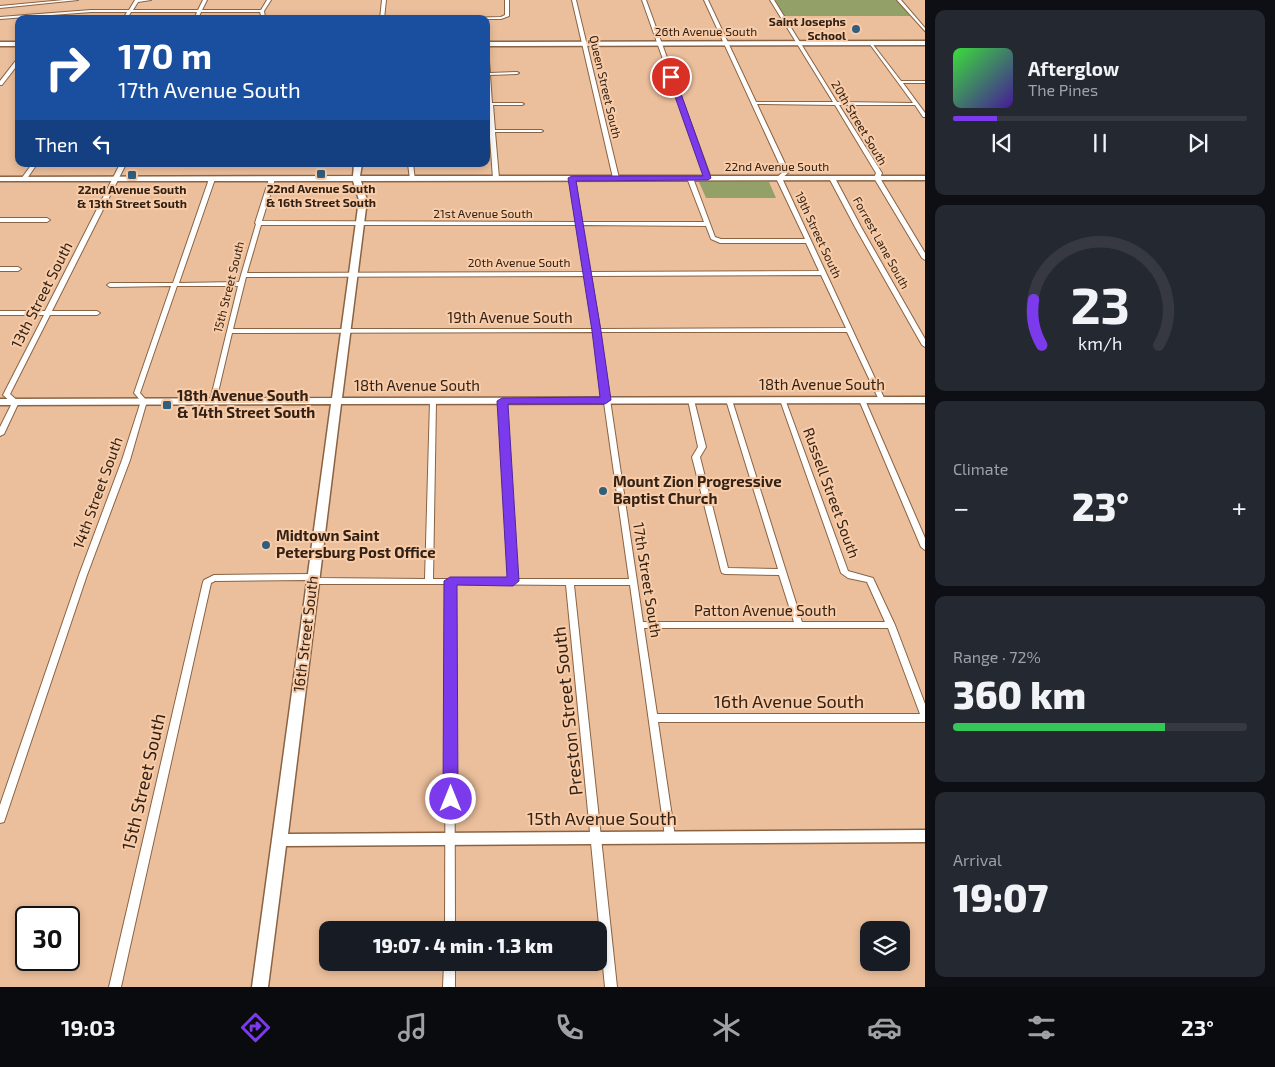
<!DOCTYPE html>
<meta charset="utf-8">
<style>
:root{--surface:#171b24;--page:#242831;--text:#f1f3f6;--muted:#9ea1a6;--line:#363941;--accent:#7c3aed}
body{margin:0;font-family:"Exo 2",sans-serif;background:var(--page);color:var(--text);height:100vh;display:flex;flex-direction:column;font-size:19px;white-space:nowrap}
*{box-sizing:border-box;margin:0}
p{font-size:16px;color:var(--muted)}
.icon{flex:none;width:28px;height:28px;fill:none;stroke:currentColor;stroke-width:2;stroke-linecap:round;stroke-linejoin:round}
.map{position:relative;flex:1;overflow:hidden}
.drawer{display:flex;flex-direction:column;gap:10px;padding:10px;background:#0d0f14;width:350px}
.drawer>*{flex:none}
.banner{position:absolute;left:15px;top:15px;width:475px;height:152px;border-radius:10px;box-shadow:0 2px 8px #0003;background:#1a4fa0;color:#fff;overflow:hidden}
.controls{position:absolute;left:860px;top:921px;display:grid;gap:10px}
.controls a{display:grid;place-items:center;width:50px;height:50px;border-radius:10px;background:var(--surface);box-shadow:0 2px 8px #0003;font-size:25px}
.speed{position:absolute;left:15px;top:906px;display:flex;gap:10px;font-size:25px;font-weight:700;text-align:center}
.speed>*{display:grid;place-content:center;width:65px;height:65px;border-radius:50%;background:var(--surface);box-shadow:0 2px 8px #0003;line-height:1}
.speed .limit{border:2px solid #111;border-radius:8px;background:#fff;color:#111}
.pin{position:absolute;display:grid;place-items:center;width:42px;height:42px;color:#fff;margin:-21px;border:2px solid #fff;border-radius:50%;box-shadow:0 1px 5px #0007}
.me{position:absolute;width:55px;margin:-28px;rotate:0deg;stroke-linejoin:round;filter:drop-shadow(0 0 4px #0008)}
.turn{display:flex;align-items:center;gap:18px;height:105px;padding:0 20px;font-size:22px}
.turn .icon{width:65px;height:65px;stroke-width:2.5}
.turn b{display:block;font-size:35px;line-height:42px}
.then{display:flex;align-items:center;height:48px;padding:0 20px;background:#0003;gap:10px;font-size:19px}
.big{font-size:38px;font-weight:800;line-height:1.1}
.drawer .tile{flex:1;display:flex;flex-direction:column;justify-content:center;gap:8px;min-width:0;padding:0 18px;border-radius:10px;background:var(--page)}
.drawer .dial{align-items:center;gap:0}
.dial svg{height:130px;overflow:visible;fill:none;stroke:var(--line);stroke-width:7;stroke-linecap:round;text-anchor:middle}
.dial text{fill:var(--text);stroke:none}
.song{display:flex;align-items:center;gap:15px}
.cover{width:60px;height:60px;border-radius:8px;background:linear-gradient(135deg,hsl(120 70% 55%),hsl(260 70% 35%))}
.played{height:5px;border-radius:2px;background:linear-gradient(90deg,var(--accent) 15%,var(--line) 15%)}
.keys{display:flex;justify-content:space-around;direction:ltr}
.heat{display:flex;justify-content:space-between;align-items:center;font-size:28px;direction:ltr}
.charge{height:8px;border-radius:4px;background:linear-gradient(90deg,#34c759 72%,var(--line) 0)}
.trip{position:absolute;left:319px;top:921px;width:288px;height:50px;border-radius:10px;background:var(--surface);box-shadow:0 2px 8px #0003;font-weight:800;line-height:50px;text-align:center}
.menu{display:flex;height:80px;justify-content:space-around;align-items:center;background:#090b0e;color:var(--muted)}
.menu .icon{width:35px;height:35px}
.menu .current{color:var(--accent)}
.menu b{font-size:22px;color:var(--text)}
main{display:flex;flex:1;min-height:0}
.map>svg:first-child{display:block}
.green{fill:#93a168}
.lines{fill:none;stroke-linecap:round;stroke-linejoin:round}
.street-casing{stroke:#8a6343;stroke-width:2}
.secondary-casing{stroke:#8a6343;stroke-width:3}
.street{fill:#fff;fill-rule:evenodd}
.secondary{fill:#fff;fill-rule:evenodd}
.route{fill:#7c3aed;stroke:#51269a}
.poi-dot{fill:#305e7e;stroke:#f8cca8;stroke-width:2}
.labels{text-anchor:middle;stroke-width:4;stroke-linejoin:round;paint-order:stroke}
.far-poi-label{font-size:12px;font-weight:bold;fill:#322114;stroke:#f8cca8}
.far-street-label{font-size:12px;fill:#322114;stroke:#f8cca8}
.street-label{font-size:15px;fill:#322114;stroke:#f8cca8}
.poi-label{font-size:15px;font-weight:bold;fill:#322114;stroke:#f8cca8;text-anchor:start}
.near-street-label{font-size:18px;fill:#322114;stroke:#f8cca8}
</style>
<main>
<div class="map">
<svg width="925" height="987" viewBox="0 0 925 987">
<rect width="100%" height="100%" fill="#ebbf9c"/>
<!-- green -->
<path class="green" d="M775,0H897L911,16H784Z
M699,182H769L776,198H706Z"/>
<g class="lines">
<defs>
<path id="street" d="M64,0H78L0,8V6Z
M135,0H151L138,2L133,10H198L203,0H207L202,10H261L267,0H271L264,11L265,17L291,19H262L260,12H201L198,19H194L197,12H131L127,19H123L127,12H91L0,19V17L91,10H129Z
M382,0H386L384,19H380Z
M505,0H509V16L501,19H424L501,17L505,15Z
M572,0H576L619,178L618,179L613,178Z
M642,0H646L711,178L710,179L705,178Z
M704,0H708L756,102H833L770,0H774L837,102L913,103L869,43L871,42L901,81H925V83H903L925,113V117H923L915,105H839L882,173L880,178L925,253V260L922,258L874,178L876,173L835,105L757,104L789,172L782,178L885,400L882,402L879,400L847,332H600L643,622H794L779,575L725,574L722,573L721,571L692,457L698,447L688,400L691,398L694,400L706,447L700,457L728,568L778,569L726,400L729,398L732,400L802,622H885L867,582L848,578L841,573L780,400L781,399H785L848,571L873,578L895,625L925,704V722H658L675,837L674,840L670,841L666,840L665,837L630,585H574L617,987H605L566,585L454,584L455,930H445L446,584H312L309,583V580L215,581L211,583L121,987H109L203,582L204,580L214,575L313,574L316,575V578L425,579L430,401L431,400L433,399L436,401L433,579H509L499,401L502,399L505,401L517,579H629L594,332L232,333L216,401L213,403L210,401L238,286H177L140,393L147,401L130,460L87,575L5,819L4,822L0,823V805L79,575L122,460L141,401L134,393L171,286L110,287L107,285L110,283H173L209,179L212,177L215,179L179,283L239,282L256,224L255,223L269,179L272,177L275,179L262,221L576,222L569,178L572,176L575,178L582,222H704L687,178L690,176L693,178L715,237L721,239H805L776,178L783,172ZM261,225H577L584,272L247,273ZM582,225L706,226L711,239L720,243H806L819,271L590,272ZM821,275L846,328L600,329L591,276ZM585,276L593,329H233L246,277ZM644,628H888L920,714H657Z
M897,0H901L925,28V31Z
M486,49L488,50L490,73L517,72L519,73L517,74L490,75L492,103H522L524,104L522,105H493L495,130H541L543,131L541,132H495L499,178L496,180L493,178C490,135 486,92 486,49Z
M17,59H19V63L2,85H0V81Z
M32,164H37L26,180H22L21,179Z
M120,164H126L52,311H97L100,313L97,315H50L10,394L19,402L4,434L0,436V427L12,403L3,395L44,315H0V311H45Z
M408,164H413L415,180L410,179Z
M832,176L835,178L861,227L925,339V347L922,345L855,227L829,178Z
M0,218H47L50,220L47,222H0Z
M0,267H18L21,269L18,271H0Z
M862,398L865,400L925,538V550L921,547L859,400Z
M444,962H455V987H443Z"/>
<path id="secondary" d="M925,41V45L486,46V42Z
M0,42H19V46H0Z
M354,164H362L360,176H925V180L361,181L367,200L342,398L925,397V403L341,404L288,834L925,830V842L286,846L268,987H252L331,404L0,405V399L332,398L359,200L353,181H0V177L353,176Z"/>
</defs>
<!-- street casing -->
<use href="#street" class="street-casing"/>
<!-- secondary casing -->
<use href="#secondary" class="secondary-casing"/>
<!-- street -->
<use href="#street" class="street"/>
<!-- secondary -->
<use href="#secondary" class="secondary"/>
</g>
<!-- route -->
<path class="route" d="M671,75L675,77L711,178L708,180L576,181L601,331L611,400L605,404H508L519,581L513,586L457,585L458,799L456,804L451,805L445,804L443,799L444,581L450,577H507L497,401L502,398L600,397L592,331L568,178L572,176H703L668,77Z"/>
<!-- markers -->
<g class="poi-dot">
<circle cx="856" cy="29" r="5"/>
<rect x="316" y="169" width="10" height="10" rx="2.5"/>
<rect x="127" y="170" width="10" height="10" rx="2.5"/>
<rect x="162" y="400" width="10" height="10" rx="2.5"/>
<circle cx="603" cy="491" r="5"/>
<circle cx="266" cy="545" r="5"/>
</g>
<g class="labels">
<!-- far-poi labels -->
<g class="far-poi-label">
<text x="846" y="26" text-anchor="end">Saint Josephs<tspan x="846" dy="14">School</tspan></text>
<text x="321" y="193">22nd Avenue South<tspan x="321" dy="14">&amp; 16th Street South</tspan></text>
<text x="132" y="194">22nd Avenue South<tspan x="132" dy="14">&amp; 13th Street South</tspan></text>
</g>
<!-- far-street labels -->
<g class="far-street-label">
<text x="706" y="36">26th Avenue South</text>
<text transform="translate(605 87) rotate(77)" y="4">Queen Street South</text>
<text transform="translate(859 123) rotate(59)" y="4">20th Street South</text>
<text x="777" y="171">22nd Avenue South</text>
<text x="483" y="218">21st Avenue South</text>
<text transform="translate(818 235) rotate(65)" y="4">19th Street South</text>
<text transform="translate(881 243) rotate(61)" y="4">Forrest Lane South</text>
<text x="519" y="267">20th Avenue South</text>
<text transform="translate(229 287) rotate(-76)" y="4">15th Street South</text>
</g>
<!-- street labels -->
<g class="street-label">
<text transform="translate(42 295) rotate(-63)" y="5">13th Street South</text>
<text x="510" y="323">19th Avenue South</text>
<text x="822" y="390">18th Avenue South</text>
<text x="417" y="391">18th Avenue South</text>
<text transform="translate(98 493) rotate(-70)" y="5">14th Street South</text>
<text transform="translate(831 493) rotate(70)" y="5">Russell Street South</text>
<text transform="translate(647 580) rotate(81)" y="5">17th Street South</text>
<text x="765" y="616">Patton Avenue South</text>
<text transform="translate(306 634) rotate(-83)" y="5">16th Street South</text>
</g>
<!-- poi labels -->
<g class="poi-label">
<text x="177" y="401">18th Avenue South<tspan x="177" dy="17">&amp; 14th Street South</tspan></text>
<text x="613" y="487">Mount Zion Progressive<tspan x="613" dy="17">Baptist Church</tspan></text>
<text x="276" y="541">Midtown Saint<tspan x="276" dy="17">Petersburg Post Office</tspan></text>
</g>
<!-- near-street labels -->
<g class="near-street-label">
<text x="789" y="708">16th Avenue South</text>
<text transform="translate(568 711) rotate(-96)" y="6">Preston Street South</text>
<text transform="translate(144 782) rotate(-77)" y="6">15th Street South</text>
<text x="602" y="825">15th Avenue South</text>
</g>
</g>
</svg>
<div class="controls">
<a><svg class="icon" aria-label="layers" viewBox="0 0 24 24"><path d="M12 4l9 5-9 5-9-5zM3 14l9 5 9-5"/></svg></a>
</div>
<div class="speed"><div class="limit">30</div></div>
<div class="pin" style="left:671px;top:77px;background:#d93025"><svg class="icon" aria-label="arrive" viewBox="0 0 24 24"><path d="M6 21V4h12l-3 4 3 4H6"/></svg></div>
<svg class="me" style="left:451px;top:799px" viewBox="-20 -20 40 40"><circle r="17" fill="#7c3aed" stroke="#fff" stroke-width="3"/><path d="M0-11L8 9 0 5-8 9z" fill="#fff"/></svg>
<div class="trip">19:07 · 4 min · 1.3 km</div>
<div class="banner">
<div class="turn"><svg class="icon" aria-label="right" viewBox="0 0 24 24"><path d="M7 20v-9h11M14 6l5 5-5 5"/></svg><div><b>170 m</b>17th Avenue South</div></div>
<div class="then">Then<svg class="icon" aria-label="left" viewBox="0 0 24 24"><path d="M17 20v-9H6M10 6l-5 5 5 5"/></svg></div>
</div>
</div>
<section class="drawer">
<div class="tile">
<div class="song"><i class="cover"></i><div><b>Afterglow</b><p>The Pines</p></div></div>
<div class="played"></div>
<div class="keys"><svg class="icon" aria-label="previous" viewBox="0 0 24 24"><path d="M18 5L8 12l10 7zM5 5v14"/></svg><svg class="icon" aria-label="pause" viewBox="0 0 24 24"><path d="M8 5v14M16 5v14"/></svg><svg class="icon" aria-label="next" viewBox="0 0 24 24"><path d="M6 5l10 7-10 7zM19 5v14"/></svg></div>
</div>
<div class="tile dial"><svg viewBox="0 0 100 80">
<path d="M14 69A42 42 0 1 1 86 69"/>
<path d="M14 69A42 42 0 0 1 9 41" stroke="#7c3aed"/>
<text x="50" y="56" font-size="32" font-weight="700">23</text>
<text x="50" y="72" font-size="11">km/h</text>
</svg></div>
<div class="tile"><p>Climate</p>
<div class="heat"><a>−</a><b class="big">23°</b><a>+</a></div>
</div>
<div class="tile"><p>Range · 72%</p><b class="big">360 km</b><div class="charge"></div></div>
<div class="tile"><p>Arrival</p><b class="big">19:07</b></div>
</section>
</main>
<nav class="menu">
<b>19:03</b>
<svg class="icon current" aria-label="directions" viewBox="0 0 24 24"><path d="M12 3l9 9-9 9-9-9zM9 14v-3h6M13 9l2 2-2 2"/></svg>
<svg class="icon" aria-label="music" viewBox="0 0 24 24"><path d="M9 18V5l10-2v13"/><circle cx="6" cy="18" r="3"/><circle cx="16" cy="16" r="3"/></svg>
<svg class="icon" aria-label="phone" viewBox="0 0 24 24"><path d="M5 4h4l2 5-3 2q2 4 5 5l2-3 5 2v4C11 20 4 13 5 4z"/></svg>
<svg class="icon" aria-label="climate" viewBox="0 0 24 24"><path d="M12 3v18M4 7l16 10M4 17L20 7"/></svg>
<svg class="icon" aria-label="car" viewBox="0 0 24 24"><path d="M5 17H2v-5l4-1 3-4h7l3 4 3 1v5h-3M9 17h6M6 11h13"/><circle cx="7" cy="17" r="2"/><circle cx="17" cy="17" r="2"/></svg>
<svg class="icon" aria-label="filters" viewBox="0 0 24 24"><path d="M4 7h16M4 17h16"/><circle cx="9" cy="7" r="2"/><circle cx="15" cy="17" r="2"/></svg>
<b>23°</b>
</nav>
